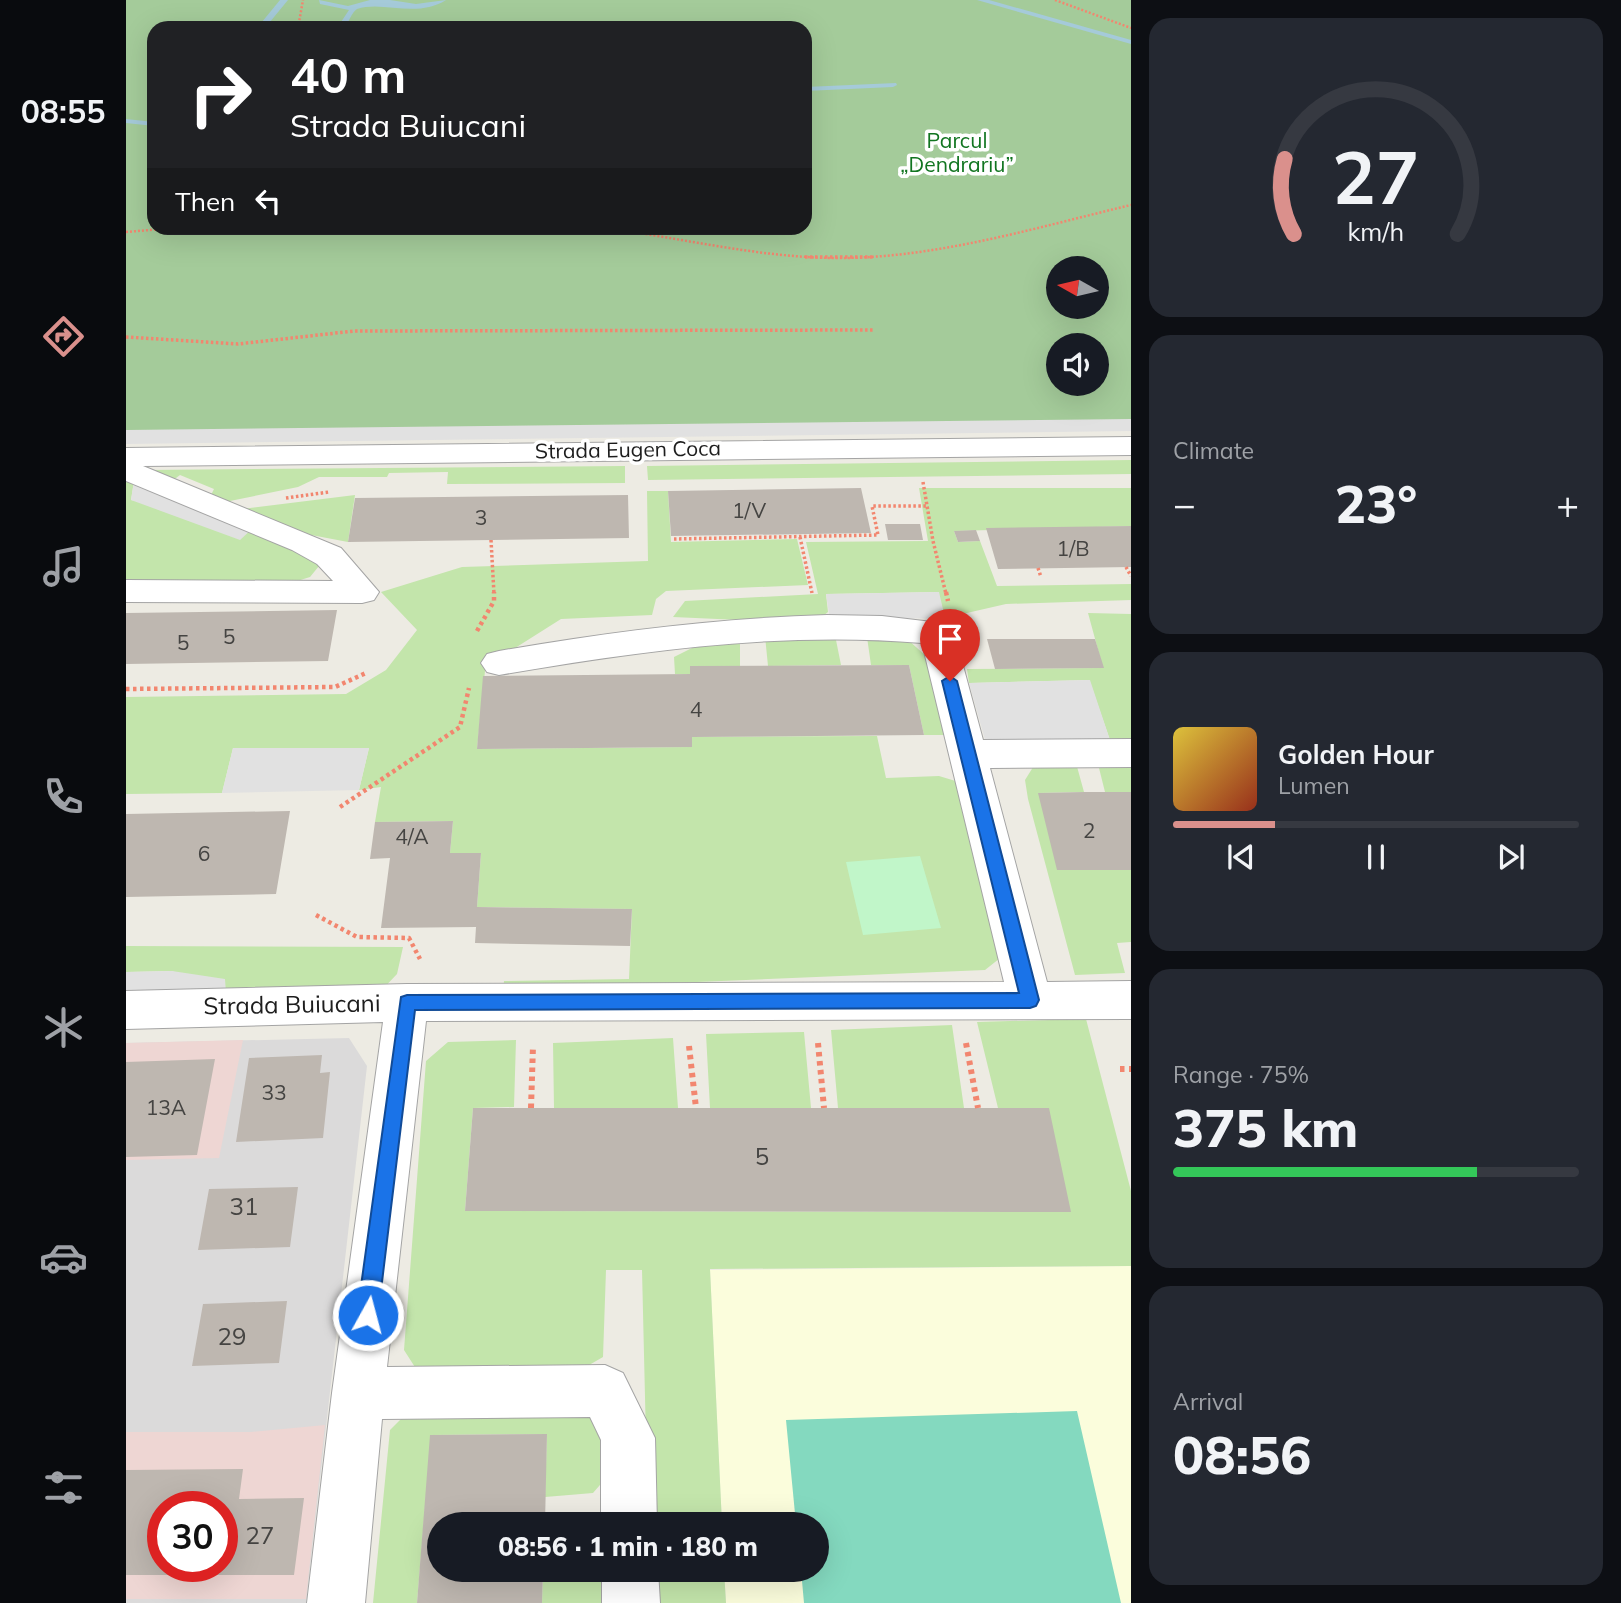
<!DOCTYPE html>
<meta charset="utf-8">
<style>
:root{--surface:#171b24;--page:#242831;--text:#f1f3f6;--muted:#9ea1a6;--line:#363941;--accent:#da908c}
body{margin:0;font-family:Mulish,sans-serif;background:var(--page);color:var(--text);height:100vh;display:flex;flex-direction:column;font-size:26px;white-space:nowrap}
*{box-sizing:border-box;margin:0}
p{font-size:23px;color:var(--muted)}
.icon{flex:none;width:38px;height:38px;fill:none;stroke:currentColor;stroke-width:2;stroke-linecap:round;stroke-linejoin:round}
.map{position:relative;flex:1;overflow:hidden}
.drawer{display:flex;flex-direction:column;gap:18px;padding:18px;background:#0d0f14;width:490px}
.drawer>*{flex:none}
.guide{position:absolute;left:21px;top:21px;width:665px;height:214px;border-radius:21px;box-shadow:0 7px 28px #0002;background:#202124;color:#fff;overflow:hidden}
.needle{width:46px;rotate:278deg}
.buttons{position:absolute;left:920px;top:256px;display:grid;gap:14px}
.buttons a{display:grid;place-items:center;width:63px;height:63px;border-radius:50%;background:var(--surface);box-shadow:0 7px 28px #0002;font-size:35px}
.speed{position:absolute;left:21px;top:1491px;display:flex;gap:14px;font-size:35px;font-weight:700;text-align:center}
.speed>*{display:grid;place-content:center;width:91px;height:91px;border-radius:50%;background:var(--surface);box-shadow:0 7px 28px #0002;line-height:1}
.speed .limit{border:10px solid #d22;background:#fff;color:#111}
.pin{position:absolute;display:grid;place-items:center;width:60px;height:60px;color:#fff;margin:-72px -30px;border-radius:50% 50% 50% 0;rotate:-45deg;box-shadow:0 0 7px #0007}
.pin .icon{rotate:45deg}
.me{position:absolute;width:77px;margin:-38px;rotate:7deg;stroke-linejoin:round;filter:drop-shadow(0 0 5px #0008)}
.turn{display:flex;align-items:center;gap:24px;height:147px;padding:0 28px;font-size:32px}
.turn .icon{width:91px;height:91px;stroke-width:2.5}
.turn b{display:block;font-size:49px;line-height:60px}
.then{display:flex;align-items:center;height:66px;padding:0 28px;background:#0003;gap:14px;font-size:26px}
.big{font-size:52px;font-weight:800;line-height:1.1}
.drawer .tile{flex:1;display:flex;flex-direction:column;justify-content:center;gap:10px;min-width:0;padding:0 24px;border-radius:21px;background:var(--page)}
.drawer .dial{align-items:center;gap:0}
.dial svg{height:182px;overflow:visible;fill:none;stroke:var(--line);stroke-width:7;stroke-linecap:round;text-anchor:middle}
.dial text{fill:var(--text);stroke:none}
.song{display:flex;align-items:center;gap:21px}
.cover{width:84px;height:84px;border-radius:10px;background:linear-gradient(135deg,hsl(50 70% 55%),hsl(10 70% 35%))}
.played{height:7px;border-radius:4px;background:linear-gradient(90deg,var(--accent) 25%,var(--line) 25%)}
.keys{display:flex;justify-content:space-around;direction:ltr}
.heat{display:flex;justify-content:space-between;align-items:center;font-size:38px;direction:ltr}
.charge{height:10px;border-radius:5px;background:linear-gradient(90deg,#34c759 75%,var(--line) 0)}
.trip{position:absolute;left:301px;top:1512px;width:402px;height:70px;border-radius:35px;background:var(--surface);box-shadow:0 7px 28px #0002;font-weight:800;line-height:70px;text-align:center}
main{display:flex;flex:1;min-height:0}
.menu{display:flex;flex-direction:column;width:126px;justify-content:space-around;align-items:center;background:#090b0e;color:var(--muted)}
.menu .icon{width:49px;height:49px}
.menu .selected{color:var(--accent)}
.menu b{font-size:32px;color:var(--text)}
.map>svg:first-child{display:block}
.residential{fill:#dbdada;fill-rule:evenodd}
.commercial{fill:#eed6d3;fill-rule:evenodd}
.education{fill:#fbfddc}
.grass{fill:#c3e5ab}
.forest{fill:#a4cb9a;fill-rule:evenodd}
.park{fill:#c1f6c9}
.pitch{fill:#84d9bf}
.parking{fill:#e1e1e1}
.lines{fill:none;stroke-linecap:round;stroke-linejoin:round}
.stream{fill:#a5cad9;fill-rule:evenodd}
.building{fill:#beb7b0;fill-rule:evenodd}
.minor-casing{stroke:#a4a4a4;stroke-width:2}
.path-far3{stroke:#f2866f;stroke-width:2.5;stroke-dasharray:2 2;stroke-linecap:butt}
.path-far2{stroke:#f2866f;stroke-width:3.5;stroke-dasharray:2.5 2.5;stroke-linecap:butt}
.path-far1{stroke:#f2866f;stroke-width:4.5;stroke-dasharray:3.5 3.5;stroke-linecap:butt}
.path{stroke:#f2866f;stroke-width:6;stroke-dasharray:4.5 4.5;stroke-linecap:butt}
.minor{fill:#fff;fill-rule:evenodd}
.route{fill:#1a73e8;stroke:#114b97;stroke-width:2}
.labels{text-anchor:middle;stroke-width:7;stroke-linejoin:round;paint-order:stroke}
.far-park-label{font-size:21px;fill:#117520;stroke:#fff}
.far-street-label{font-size:21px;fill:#1d1d1d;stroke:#fff}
.number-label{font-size:21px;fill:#454442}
.street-label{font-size:24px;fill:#1d1d1d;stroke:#fff}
.near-number-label{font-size:24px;fill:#454442}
</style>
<main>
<nav class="menu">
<b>08:55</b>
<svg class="icon selected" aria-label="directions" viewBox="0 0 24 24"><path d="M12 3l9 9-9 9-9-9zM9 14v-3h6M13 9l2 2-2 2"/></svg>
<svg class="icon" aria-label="music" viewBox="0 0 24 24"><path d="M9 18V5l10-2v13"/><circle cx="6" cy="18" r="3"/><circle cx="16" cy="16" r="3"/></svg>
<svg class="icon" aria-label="phone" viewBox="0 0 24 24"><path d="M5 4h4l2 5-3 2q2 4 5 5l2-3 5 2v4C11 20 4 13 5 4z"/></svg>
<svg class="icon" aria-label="climate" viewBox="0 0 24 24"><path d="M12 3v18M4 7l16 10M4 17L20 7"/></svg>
<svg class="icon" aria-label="car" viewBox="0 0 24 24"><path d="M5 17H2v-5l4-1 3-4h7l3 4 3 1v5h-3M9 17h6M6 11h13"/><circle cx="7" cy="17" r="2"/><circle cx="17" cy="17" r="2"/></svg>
<svg class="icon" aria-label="filters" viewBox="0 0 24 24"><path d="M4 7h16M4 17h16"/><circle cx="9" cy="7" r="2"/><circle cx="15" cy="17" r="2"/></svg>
</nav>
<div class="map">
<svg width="1005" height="1603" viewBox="0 0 1005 1603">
<rect width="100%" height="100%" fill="#edebe3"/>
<!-- residential -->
<path class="residential" d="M223,1038L241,1066L180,1603H0V1043ZM37,1507H96V1566H37Z"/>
<!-- commercial -->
<path class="commercial" d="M117,1040L93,1158L0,1160V1043Z
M199,1425L180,1599H0V1432H125ZM37,1507H96V1566H37Z"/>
<!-- education -->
<path class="education" d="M1005,1266V1603H600L598,1570H691V1524H596L584,1270Z"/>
<!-- grass -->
<path class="grass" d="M1005,460V474L522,480L521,466Z
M499,466V483L321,484L322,472L263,473L261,477H193L172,487L99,502L84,497L88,489L54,475L46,481L20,470Z
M0,480L8,481L5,500L127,528L187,554L193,566L184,577L168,582L0,583Z
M793,488H1005V526L828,531L832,542L854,541L871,586L1005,584V600L880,604L819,618L812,592L700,594L702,612L697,616L614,620L547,617L559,601L692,594L680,542L802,541Z
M521,491H542L545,542L671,539L682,585L540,591L530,599L526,615L435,619L370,660L360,661L351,749L565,747L566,737L751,736L760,778L813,776L836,783L883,951L859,970L377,990L378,981L503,979L506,909L351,907L355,853H324L327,821L249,822L255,787L233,790L243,748H107L96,793L0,794V697L220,694L260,670L291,630L255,592L336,567L522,561Z
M229,495L222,542L180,534L116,509Z
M962,613L1005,614V740H984L963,680L843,683L841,669L977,668Z
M709,635L715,665L642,666L639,636Z
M614,636V666H564V674H549L548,657L586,638Z
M741,637L781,639L809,664L826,735H798L783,665H745Z
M950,763L958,792L912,793L1005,870V942L991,943L999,973L949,975L902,799L899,780L909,764Z
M972,764H1005V792H979Z
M0,946L277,947L271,974L252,994L100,993L46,971L0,972Z
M960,1019L1005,1191V1266L584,1269L596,1524H522L516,1270H480L477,1357L451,1372L294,1375L278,1350L300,1061L322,1042L390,1040L388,1107L347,1108L339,1211L944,1212L872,1108L851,1022Z
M826,1025L838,1108H712L705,1030Z
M678,1032L685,1108H584L580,1034Z
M547,1038L552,1108H428L427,1043Z
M281,1413L462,1415L479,1433L480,1478L467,1493L419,1497L421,1434L305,1435L291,1603H247L264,1430Z
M417,1570H478L481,1572L484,1603H416Z
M524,1570H598L600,1603H525Z"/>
<!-- forest -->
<path class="forest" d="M0,0H1005V420L0,431ZM28,28H679V228H28ZM933,268H971V306H933ZM933,345H971V383H933Z"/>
<!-- park -->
<path class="park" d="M794,856L815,928L737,935L720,862Z"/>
<!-- pitch -->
<path class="pitch" d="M951,1411L995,1603H678L675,1570H691V1524H670L660,1420Z"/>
<!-- parking -->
<path class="parking" d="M1005,419V431L0,444V430Z
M8,481L127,528L114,540L5,500Z
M813,592L819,618L704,620L700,594Z
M964,680L984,740L860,743L843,683Z
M107,748H243L233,790L96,793Z
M46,971L99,979L100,993L0,990V972Z"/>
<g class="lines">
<!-- stream -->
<path class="stream" d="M154,0H162L139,28H131Z
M193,0L222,6L244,0H264L290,4L320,0C290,19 257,0 231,9C226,12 222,23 219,28H211L223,10L194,4Z
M851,0H863L1005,40V44Z
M770,83L771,85L767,87L679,91V87Z
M0,119L28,122V126L0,123Z"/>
</g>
<!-- building -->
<path class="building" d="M735,488L745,533L545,536L542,491Z
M502,495L503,538L222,542L229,498Z
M759,524H794L797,540H762Z
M1005,526V567L872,569L860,528Z
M850,530L854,541L832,542L828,531Z
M211,610L202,661L0,664V613Z
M861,639H969L978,668L869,669Z
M783,665L798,735L566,737V747L351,749L357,676L564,674V666Z
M958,792H1005V870H931L912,793Z
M164,811L150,894L0,897V814Z
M327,821L324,853H355L351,907L506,909L504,946L349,943L350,927L255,928L264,858L244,859L249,822Z
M196,1055L194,1073L204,1072L197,1138L110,1142L123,1058Z
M89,1059L71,1155L0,1157V1062Z
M347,1108H923L945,1212L339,1211Z
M172,1187L164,1247L72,1250L83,1189Z
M161,1301L153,1363L66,1366L77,1304Z
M421,1434L419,1524H313V1570H417L416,1603H291L304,1435Z
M117,1469L113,1499L178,1498L168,1575H0V1470ZM37,1507H96V1566H37Z"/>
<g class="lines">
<defs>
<path id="minor" d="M1005,437V455L17,466L215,548L253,592L248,600L236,603L0,602V580L207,581L191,564L166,550L0,481V448Z
M701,615L756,616L823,624L828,632L857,740L1005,739V767L864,768L921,982L1005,981V1019L300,1021L261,1367L479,1365L497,1373L529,1438L531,1524H475V1440L464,1417L256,1419L239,1603H181L206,1393L257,1022L0,1029V991L281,984L878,982L796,643C654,631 513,651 373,675L361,672L355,663L361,654L373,651C482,632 591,618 701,615Z
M476,1570H532L534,1603H476Z"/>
</defs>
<!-- minor casing -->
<use href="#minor" class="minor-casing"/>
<!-- path-far3 -->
<path class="path-far3" d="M929,0L1005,28
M172,28L177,0
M480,228C555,238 631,257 707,258C808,259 908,228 1005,205
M0,232L47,228"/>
<!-- path-far2 -->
<path class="path-far2" d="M679,257H747
M0,337L112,344L228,331L748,330
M797,482L807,541L820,594
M160,498L203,492
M674,537L686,593
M548,539L752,535L746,506H801
M365,540L368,594
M1000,567L1005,576
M912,568L915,577"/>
<!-- path-far1 -->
<path class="path-far1" d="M820,592L822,601
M351,631L368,601V592
M0,689L209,687L240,673
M214,807L334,727L343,688
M190,915L231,937L283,938L294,959"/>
<!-- path -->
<path class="path" d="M692,1043L698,1108
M840,1043L852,1108
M563,1046L570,1108
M994,1069H1005
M405,1108L407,1046"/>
<!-- minor -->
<use href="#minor" class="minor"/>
</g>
<!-- route -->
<path class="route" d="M824,676L831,681L913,1000L910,1006L904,1008L289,1010L252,1315L249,1322L242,1325L234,1322L231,1315L275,997L281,995L893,993L816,681Z"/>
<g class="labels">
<!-- far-park labels -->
<g class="far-park-label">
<text x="831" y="148">Parcul<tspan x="831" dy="24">„Dendrariu”</tspan></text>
</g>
<!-- far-street labels -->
<g class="far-street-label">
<text transform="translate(502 450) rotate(-1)" y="7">Strada Eugen Coca</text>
</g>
<!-- number labels -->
<g class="number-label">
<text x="623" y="518">1/V</text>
<text x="355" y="525">3</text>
<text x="947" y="556">1/B</text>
<text x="103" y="644">5</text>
<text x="57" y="650">5</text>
<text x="570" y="717">4</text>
<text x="963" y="838">2</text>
<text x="286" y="844">4/A</text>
<text x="78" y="861">6</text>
<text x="148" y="1100">33</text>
<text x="40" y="1115">13A</text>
</g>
<!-- street labels -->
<g class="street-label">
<text transform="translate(166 1005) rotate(-1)" y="8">Strada Buiucani</text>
</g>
<!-- near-number labels -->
<g class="near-number-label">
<text x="636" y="1165">5</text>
<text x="118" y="1215">31</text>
<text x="106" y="1345">29</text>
<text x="134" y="1544">27</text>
</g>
</g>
</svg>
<div class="buttons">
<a><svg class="needle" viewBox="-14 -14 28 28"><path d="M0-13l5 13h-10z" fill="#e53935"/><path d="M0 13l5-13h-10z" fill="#9ea1a6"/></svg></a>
<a><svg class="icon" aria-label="sound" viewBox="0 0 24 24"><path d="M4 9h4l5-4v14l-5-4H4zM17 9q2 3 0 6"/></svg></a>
</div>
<div class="speed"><div class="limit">30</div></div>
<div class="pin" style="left:824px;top:681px;background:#d93025"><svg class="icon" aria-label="arrive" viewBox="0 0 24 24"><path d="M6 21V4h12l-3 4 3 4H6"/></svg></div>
<svg class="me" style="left:242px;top:1315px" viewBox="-20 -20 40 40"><circle r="17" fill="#1a73e8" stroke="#fff" stroke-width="3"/><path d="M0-11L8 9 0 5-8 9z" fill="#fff"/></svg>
<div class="trip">08:56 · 1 min · 180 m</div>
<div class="guide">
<div class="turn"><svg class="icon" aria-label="right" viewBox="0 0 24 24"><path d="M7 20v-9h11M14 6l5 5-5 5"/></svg><div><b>40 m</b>Strada Buiucani</div></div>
<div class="then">Then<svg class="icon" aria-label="left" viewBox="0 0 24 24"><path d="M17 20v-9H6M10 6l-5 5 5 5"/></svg></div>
</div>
</div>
<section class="drawer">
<div class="tile dial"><svg viewBox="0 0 100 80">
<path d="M14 69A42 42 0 1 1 86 69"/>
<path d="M14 69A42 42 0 0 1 10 36" stroke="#da908c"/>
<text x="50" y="56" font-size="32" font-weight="700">27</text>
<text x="50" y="72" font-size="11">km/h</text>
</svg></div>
<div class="tile"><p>Climate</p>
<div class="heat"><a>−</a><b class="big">23°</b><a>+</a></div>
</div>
<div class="tile">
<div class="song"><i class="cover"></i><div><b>Golden Hour</b><p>Lumen</p></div></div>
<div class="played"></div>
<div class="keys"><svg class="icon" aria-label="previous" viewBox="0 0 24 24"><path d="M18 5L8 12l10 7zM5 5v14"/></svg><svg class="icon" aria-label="pause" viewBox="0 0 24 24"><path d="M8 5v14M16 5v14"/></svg><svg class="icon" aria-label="next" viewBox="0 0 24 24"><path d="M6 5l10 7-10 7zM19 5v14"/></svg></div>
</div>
<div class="tile"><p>Range · 75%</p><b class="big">375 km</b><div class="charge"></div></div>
<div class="tile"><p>Arrival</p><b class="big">08:56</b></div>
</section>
</main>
